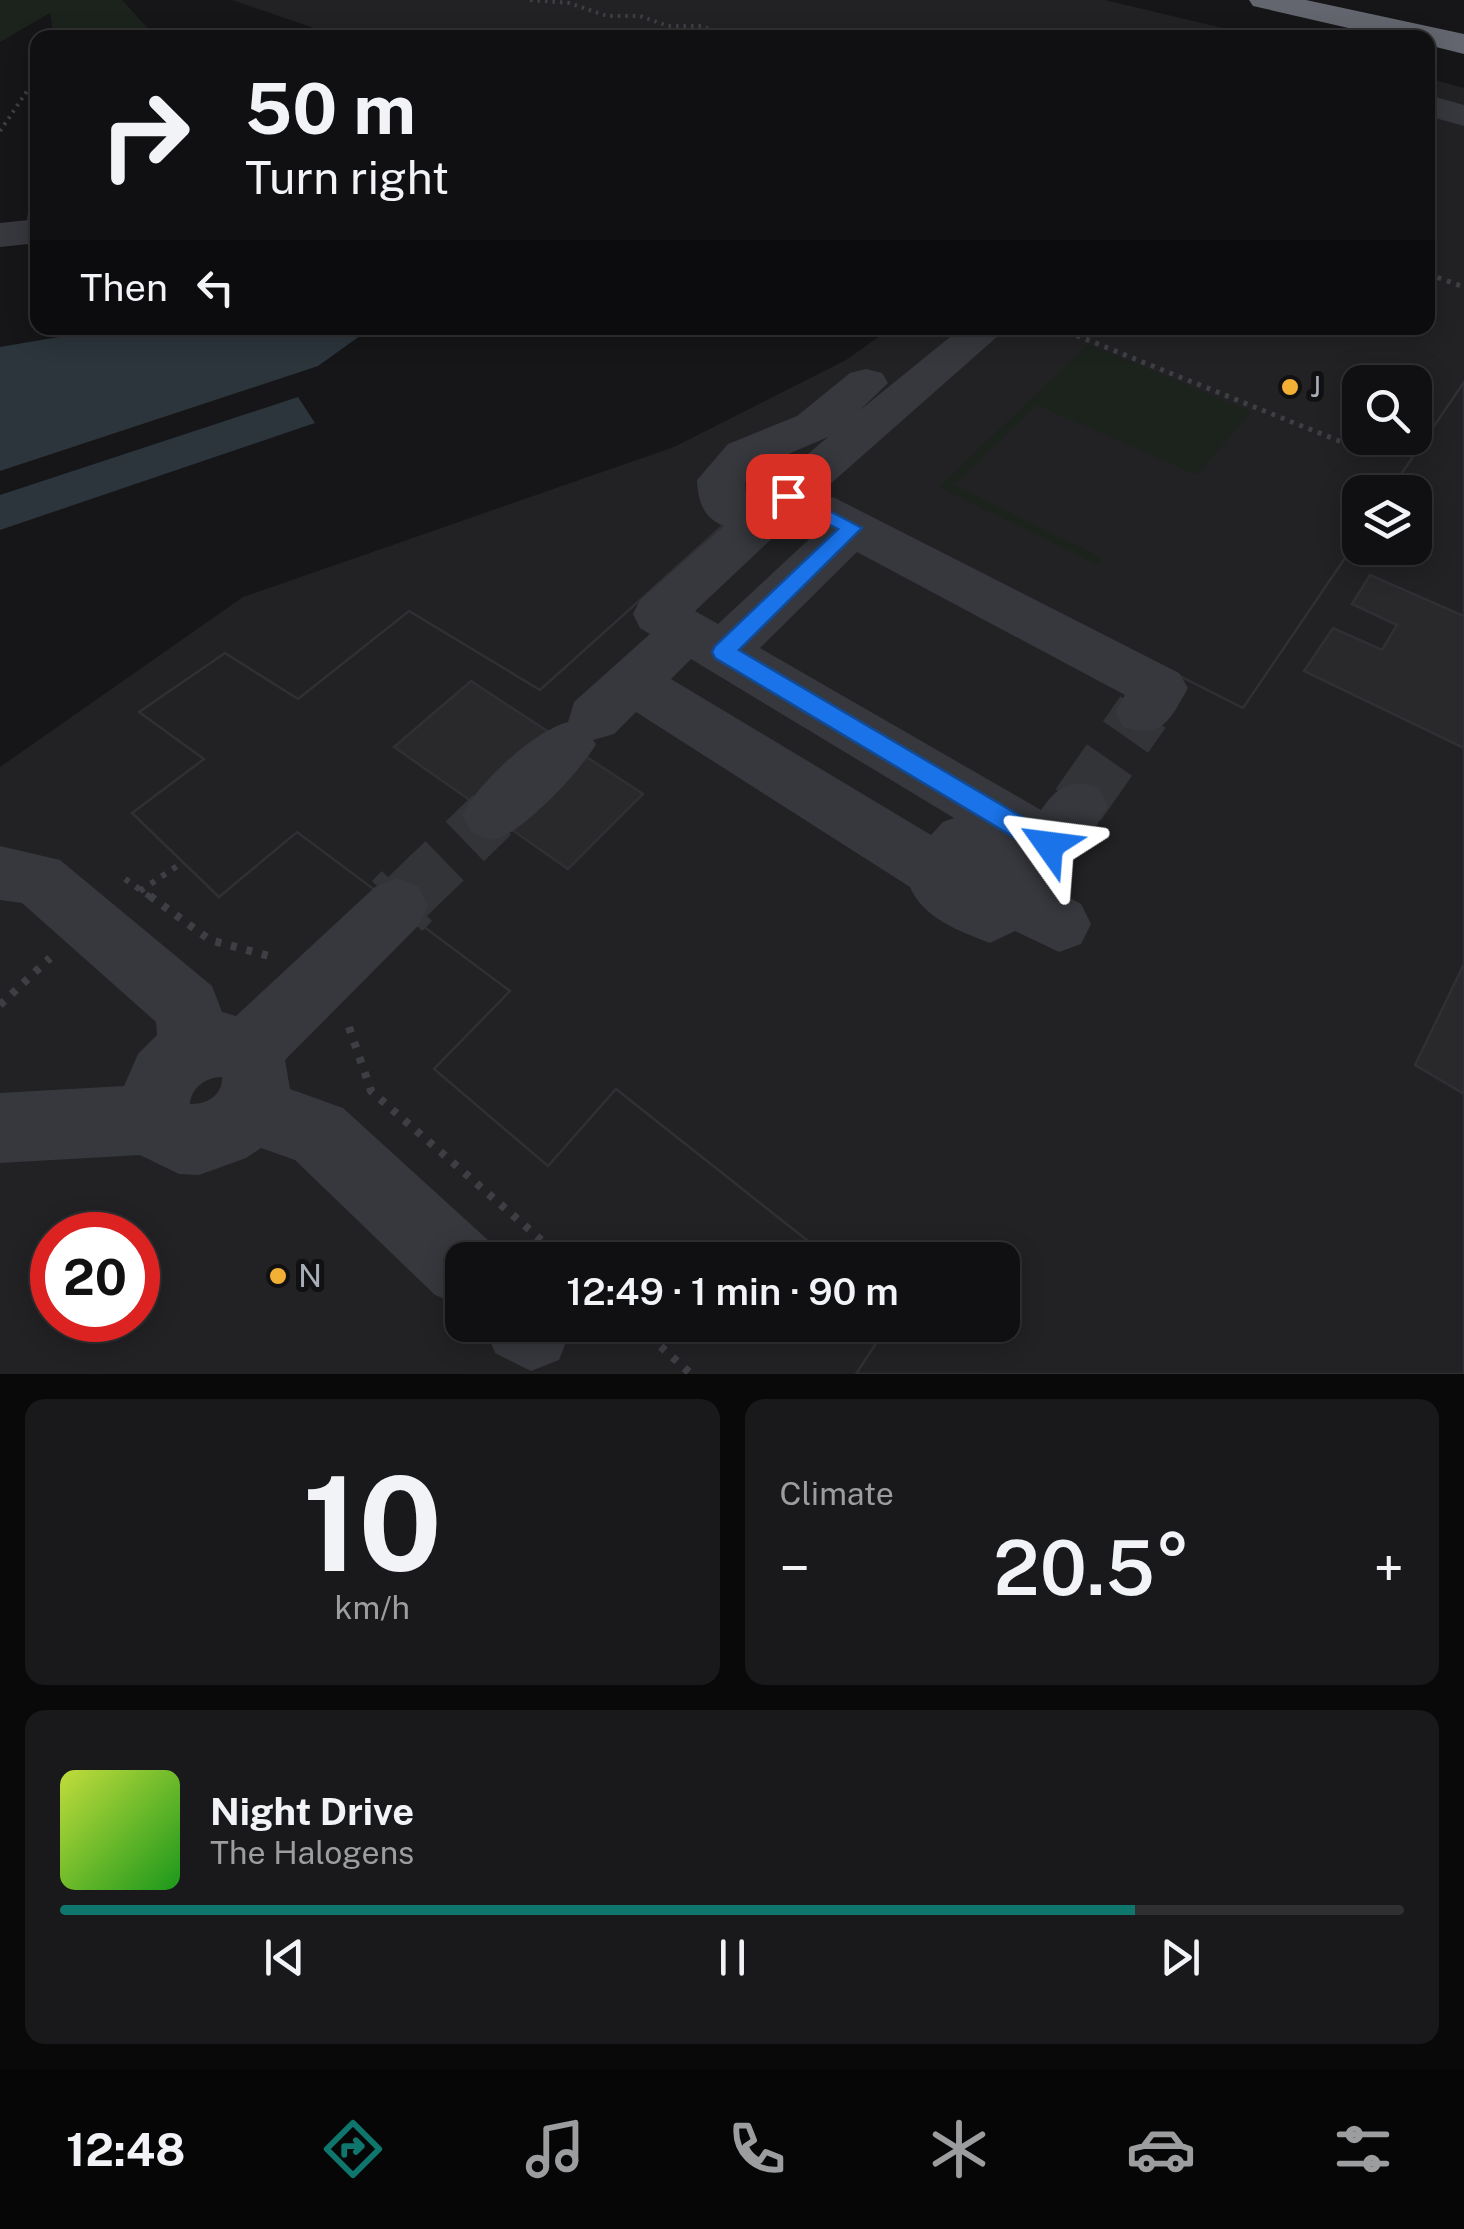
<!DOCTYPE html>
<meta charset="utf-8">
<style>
:root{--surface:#101012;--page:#19191b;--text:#f1f3f6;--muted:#9c9d9f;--line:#303032;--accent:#0f766e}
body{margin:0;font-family:"Public Sans",sans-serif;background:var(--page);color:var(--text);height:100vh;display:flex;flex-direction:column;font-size:38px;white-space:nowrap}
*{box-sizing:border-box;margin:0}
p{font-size:32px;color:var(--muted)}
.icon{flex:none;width:55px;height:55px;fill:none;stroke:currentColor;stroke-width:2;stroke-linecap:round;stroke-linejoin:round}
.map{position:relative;height:1374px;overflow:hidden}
.panel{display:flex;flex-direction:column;gap:25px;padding:25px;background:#09090a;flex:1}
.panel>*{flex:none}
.guide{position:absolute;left:30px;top:30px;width:1405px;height:305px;border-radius:20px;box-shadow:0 5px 25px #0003,0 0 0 2px var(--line);background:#101012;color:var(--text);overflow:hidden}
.fabs{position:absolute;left:1342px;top:365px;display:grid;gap:20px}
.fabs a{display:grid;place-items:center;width:90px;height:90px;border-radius:20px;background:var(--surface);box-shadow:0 5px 25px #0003,0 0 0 2px var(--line);font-size:50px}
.speed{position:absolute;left:30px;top:1212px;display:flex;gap:20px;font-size:50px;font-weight:700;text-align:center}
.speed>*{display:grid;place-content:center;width:130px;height:130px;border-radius:50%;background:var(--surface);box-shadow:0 5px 25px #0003,0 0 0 2px var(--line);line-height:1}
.speed .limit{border:15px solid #d22;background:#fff;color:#111}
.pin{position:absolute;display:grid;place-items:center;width:85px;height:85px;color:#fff;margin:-42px;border-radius:20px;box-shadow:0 5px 15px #0006}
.me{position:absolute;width:110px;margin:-55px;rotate:301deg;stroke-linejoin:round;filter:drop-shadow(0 0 8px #0008)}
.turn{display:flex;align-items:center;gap:35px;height:210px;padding:0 50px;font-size:45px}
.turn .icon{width:130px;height:130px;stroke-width:2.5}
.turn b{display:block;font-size:70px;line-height:85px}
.then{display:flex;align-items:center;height:95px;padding:0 50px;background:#0003;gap:20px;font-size:38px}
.big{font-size:75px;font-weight:600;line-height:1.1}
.panel .widget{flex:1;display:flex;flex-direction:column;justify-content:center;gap:15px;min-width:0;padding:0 35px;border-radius:20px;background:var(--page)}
.panel .dial{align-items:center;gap:0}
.dial b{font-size:130px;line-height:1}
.song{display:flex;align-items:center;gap:30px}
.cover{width:120px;height:120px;border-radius:15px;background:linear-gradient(135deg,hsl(70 70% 55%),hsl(120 70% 35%))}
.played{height:10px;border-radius:5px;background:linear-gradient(90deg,var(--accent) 80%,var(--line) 80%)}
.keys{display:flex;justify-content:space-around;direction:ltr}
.heat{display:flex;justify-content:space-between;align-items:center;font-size:55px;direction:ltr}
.panel .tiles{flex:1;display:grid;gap:25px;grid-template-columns:1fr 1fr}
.widget:last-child{grid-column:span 2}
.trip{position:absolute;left:445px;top:1242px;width:575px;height:100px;border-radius:20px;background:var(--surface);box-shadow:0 5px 25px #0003,0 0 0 2px var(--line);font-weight:600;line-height:100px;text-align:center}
.menu{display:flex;height:160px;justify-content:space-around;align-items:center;background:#060607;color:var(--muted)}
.menu .icon{width:70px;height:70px}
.menu .current{color:var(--accent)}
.menu b{font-size:45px;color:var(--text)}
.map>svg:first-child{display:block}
.built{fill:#222225;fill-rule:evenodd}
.green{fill:#1c231d}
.water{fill:#2c353c}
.building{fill:#29292c;stroke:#303034;stroke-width:2.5;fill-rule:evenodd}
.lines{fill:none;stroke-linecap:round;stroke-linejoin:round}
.minor-tunnel-far1{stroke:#333438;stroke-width:55;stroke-dasharray:55 28;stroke-linecap:butt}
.minor-tunnel{stroke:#333438;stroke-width:71;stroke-dasharray:71 35;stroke-linecap:butt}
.path-far3{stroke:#3d3f44;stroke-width:4;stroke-dasharray:2.5 5;stroke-linecap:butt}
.path-far2{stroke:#3d3f44;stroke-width:5;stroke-dasharray:4 6;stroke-linecap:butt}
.path-far1{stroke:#3d3f44;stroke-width:6;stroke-dasharray:5 8;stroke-linecap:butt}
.path{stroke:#3d3f44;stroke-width:8;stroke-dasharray:6 10;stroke-linecap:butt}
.minor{fill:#37383d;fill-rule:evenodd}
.highway{fill:#63666e;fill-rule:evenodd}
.route{fill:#1a73e8;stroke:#114b97;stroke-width:2.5}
.poi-dot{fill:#f2b134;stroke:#111113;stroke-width:4}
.labels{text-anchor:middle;stroke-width:10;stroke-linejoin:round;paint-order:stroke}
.poi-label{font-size:28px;fill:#a8adb8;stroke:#111113;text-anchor:start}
.near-poi-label{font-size:32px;fill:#a8adb8;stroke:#111113;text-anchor:start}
</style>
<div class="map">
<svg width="1464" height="1374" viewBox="0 0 1464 1374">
<rect width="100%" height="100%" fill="#161618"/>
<!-- built -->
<path class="built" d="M232,0H1105L1260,37H460L317,29Z
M1428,78L1464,88V1374H0V767L243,597L674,447L846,360L891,328H1428ZM1360,382H1415V438H1360ZM1360,492H1415V548H1360ZM52,1235H138V1320H52ZM462,1260H1002V1325H462Z"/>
<!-- green -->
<path class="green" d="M0,0H122L156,37H54L50,13L0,42Z
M1088,344L1251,412L1197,475L1037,405L954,485L1102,558L1096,564L939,487Z"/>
<!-- water -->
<path class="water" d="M111,328H371L318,366L0,471V347Z
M298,397L315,423L0,530V495Z"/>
<!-- building -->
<path class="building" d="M32,189H38V220L28,222Z
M1464,382V616L1370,575L1352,604L1397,625L1382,650L1333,628L1304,671L1464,748V964L1415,1065L1464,1094V1374H856L888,1325H1002V1260H832L616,1089L548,1166L434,1069L510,991L297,832L219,897L132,813L204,759L139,712L225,653L298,699L409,611L540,690L780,474L1243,708L1360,536V548H1415V492H1389ZM471,681L643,794L568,869L394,747Z
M1464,382V1374H856L888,1325H1002V1260H832L616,1089L548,1166L434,1069L510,991L297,832L219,897L132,813L204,759L139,712L225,653L298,699L409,611L540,690L780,474L1243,708L1360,536V548H1415V492H1389Z"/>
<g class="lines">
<!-- minor-tunnel-far1 -->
<path class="minor-tunnel-far1" d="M1078,805L1143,712
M405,899L492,815"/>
<!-- minor-tunnel -->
<path class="minor-tunnel" d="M397,906L407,896"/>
<!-- path-far3 -->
<path class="path-far3" d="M530,0L569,3L607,16H640L668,26H701L734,38
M0,131L38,75"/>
<!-- path-far2 -->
<path class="path-far2" d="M1428,274L1464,287
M1058,328L1369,453"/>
<!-- path-far1 -->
<path class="path-far1" d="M125,879L153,899
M140,891L183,862"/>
<!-- path -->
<path class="path" d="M150,896L210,940L269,956
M0,1005L50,958
M349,1027L371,1091L564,1260
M637,1325L691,1374"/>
<!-- minor -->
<path class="minor" d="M1428,95L1464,105V126L1428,116Z
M38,219V243L0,247V223Z
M961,328H1007L819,494L835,498L1179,673L1188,688C1170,720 1162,740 1123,727L1115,712L1125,695L857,552L760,648L1041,810C1058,786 1070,778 1099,788L1108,805C1094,831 1080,860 1052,870L1048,886L1081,904L1091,924L1081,944L1059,952L1015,931L990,943C959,931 923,918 910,887L636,712L614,734L593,740L596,744C584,767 519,838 493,839C487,840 477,835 471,832L462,815C477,784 535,730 568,722L574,702L650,634L640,628L633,614L640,600L724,526C703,518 698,501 697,480L728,444L797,416L850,373L866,369L882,373L888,383L859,411ZM828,437L752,501L746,495L745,483L760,466ZM797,515L818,531L718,624L695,611ZM691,659L954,818L943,822L931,835L671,679Z
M0,846L60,860L212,986L222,1012L236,1016L375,887L397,878L419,887L428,906L419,925L285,1060L290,1089L343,1108L489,1241L497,1260H462V1306L435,1295L295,1160L261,1148L246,1158L199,1175L179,1174L140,1155L0,1163V1093L124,1086L138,1054L157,1035L156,1022L22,903L0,900ZM222,1077C223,1095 207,1105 190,1104C191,1088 206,1077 222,1077Z
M484,1325H567L570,1332L559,1360L531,1371L495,1353Z"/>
<!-- highway -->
<path class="highway" d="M1249,0H1306L1464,34V54L1428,45V38H1392L1253,6Z"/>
</g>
<!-- route -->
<path class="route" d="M788,489L862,528L739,650L1058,838L1062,845L1058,853L1049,856L1040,853L715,658L712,652L715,646L838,529L781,500V491Z"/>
<!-- markers -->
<g class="poi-dot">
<circle cx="1290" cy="387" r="10"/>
<circle cx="278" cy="1276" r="10"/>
</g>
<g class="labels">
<!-- poi labels -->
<g class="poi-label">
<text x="1310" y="397">J</text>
</g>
<!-- near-poi labels -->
<g class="near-poi-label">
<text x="298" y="1287">N</text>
</g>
</g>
</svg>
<div class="fabs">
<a><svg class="icon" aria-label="search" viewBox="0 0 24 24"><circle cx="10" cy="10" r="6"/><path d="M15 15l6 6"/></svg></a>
<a><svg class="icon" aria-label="layers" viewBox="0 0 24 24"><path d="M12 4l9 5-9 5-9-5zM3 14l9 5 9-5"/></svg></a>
</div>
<div class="speed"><div class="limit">20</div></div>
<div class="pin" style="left:788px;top:496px;background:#d93025"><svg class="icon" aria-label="arrive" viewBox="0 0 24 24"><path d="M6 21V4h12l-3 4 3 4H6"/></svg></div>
<svg class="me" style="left:1049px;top:845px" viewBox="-20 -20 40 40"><path d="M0-17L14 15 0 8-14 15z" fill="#1a73e8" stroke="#fff" stroke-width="4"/></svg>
<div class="trip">12:49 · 1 min · 90 m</div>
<div class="guide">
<div class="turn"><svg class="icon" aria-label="right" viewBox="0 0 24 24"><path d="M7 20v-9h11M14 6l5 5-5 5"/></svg><div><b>50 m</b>Turn right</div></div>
<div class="then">Then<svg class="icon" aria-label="left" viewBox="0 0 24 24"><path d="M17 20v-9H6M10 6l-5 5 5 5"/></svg></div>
</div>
</div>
<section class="panel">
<div class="tiles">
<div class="widget dial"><b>10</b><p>km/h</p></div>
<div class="widget"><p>Climate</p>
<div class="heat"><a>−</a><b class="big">20.5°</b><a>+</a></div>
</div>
<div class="widget">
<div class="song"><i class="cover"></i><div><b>Night Drive</b><p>The Halogens</p></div></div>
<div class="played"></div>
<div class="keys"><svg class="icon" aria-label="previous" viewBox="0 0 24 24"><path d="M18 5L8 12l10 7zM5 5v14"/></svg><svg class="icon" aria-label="pause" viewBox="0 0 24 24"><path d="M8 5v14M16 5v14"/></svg><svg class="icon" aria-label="next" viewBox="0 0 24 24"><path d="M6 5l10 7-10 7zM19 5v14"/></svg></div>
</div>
</div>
</section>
<nav class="menu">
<b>12:48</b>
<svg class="icon current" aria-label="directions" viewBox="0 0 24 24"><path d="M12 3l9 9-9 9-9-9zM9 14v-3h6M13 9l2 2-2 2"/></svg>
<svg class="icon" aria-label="music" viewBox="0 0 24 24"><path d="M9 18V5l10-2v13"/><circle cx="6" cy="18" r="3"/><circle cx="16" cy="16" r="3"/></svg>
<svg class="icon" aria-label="phone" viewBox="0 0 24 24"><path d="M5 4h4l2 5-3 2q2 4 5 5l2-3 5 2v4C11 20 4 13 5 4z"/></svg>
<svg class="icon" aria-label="climate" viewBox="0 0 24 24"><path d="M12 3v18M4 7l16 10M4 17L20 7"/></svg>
<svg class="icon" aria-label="car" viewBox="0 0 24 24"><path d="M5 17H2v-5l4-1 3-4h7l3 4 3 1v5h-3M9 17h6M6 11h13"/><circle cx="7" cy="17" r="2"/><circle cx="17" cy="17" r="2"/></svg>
<svg class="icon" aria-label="filters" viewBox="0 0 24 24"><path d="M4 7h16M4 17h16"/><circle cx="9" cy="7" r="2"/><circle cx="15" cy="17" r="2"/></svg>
</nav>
